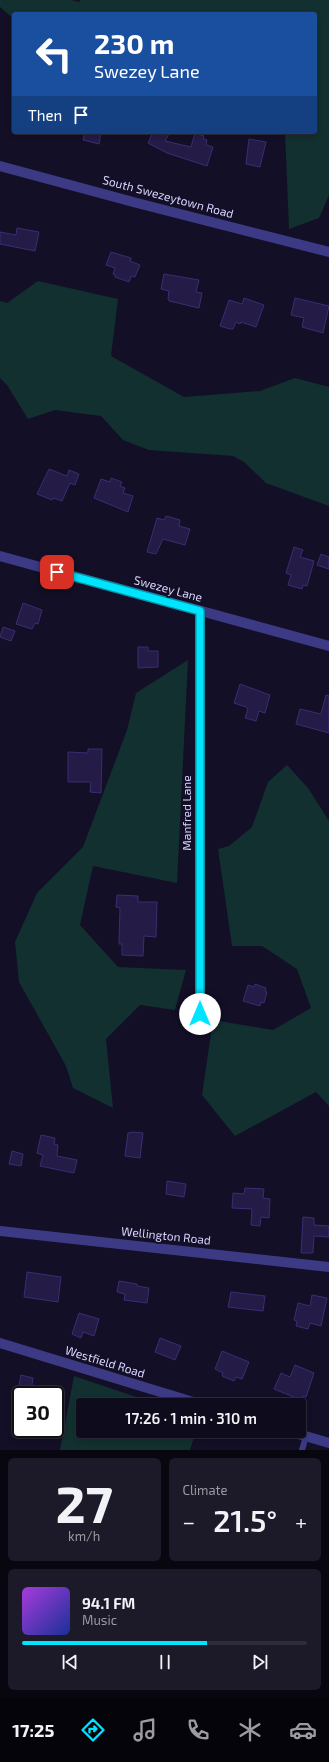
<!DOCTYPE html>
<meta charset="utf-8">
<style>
:root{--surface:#0e0b1c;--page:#1c1929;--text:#f1f3f6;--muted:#9b9ba3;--line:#2e2b3b;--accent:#00e5ff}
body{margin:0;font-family:"Exo 2",sans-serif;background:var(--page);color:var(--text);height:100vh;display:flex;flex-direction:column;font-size:15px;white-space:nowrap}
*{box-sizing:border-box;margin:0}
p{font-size:13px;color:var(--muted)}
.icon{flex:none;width:22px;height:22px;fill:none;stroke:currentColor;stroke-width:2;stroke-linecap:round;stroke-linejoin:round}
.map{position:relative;height:1450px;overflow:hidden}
.details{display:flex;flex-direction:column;gap:8px;padding:8px;background:#08060f;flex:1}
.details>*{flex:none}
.hud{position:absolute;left:12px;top:12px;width:305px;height:122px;border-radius:4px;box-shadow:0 2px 6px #0003,0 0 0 1px var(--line);background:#1a4fa0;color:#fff;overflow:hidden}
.speed{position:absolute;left:12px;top:1386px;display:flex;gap:8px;font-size:20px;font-weight:700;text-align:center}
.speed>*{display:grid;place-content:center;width:52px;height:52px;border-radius:50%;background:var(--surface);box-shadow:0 2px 6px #0003,0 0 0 1px var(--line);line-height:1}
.speed .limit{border:2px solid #111;border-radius:6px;background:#fff;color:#111}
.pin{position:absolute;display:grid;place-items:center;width:34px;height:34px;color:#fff;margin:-17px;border-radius:8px;box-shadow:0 2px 6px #0006}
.me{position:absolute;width:44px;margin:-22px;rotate:0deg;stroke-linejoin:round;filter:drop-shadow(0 0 3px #0008)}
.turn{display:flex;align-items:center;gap:14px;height:84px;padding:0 16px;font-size:18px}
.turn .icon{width:52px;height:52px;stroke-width:2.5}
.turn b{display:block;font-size:28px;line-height:34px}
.then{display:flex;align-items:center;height:38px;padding:0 16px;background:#0003;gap:8px;font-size:15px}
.big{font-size:30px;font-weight:600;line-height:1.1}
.details .tile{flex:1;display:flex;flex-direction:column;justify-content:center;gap:6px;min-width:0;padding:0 14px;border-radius:6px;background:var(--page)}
.details .dial{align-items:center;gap:0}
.dial b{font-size:52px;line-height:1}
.song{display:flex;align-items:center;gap:12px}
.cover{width:48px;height:48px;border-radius:6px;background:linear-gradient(135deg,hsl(280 70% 55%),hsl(230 70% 35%))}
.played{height:4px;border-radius:2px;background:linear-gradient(90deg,var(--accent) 65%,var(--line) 65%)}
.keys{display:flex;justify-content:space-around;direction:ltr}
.heat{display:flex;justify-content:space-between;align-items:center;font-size:22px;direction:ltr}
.details .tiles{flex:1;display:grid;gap:8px;grid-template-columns:1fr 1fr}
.tile:last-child{grid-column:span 2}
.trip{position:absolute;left:76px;top:1398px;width:230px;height:40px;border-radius:4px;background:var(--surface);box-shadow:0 2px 6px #0003,0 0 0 1px var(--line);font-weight:600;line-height:40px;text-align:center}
.dock{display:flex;height:64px;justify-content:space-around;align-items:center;background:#06040b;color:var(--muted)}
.dock .icon{width:28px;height:28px}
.dock .selected{color:var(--accent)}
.dock b{font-size:18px;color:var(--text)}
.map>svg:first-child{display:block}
.green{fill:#12302f}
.building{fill:#241b47;stroke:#3b2d73}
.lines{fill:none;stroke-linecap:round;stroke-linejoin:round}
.service{stroke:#3d3a85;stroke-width:6}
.minor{stroke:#3d3a85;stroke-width:10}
.tertiary{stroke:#3d3a85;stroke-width:10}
.route-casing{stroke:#0095a6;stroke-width:10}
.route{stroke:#00e5ff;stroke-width:7}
.labels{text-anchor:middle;stroke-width:4;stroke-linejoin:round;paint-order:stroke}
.street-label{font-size:12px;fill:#d9d4ff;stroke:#130f26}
</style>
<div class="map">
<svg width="329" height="1450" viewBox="0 0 329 1450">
<rect width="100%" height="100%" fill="#130f26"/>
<!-- green -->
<path class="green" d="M0,0H71L79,2L81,0H329V195L319,218L289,229L285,132H315V14H14V19L0,7Z
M38,281L118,299L111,356L184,397L260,391L295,378L329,387V506L266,483L244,462L233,456L149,450L123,440L101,416L55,410L28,419L7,385L0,378V301L7,303Z
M188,660L177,883L93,866L80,925L118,967L186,970L175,1010L140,1005L106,1039L113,1108L73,1088L66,1066L19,982L15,942L37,893L83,847L127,730L136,693Z
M287,765L308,788L329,821V1106L316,1092L235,1136L202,1095L213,1020L273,1030L311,1008L297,969L262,946H232L218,849L229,846L252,827L268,782Z
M74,1376L160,1405H83V1431H196L190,1450H60Z"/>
<!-- building -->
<path class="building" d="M85,132H101L99,144L83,140Z
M153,132H170L165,141L191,147L195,133L204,136L203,139L207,140L206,145L213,147L207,166L167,153L148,143Z
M249,139L266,142L260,167L246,164Z
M17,228L39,232L35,251L0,244V232L16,235Z
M111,252L131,258L130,261L140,265L135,277L131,276L129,282L115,277V275L113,274L115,268L106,265Z
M164,274L199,280L196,292L202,293L199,308L169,301L168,299L169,291L161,289Z
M244,298L264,305L256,327L241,322L240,324L236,322L233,329H230L220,326L229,300L242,304Z
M295,298L329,306L323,333L302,327L304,318L291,315Z
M49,469L67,476L69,470L79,474L75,485L70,483L62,501L53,498L52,500L37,494Z
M111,478L122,482L120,486L125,488L123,493L133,496L128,512L94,498L101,479L110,482Z
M166,516L180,520L179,526L190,529L185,545L163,539L156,554L147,552L157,518L164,520Z
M294,547L303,550L300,557L314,561L307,586L303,585L302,589L288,585L291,575L286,573Z
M321,554L329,557V569L317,565Z
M23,603L42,610L38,624L35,623L32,629L16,624Z
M3,627L15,631L11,641L0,637Z
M138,647H148V651H158V667L138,668Z
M240,684L270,695L265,713L259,711L256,721L245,718L248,709L246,707L234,703Z
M326,695L329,696V733L296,724L300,709L321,714Z
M88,749H102L101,793L90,792L91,782H68V752L88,753Z
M117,895L138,896V902H157L156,937L144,936L143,956L122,955V944H119L120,908L116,907Z
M255,984L266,988L265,991L267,992L264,1003L261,1002L260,1006L243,1001L248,985L254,987Z
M133,1132L143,1133L140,1158L125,1156L128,1133Z
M41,1135L55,1138L54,1144L58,1145L57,1156L77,1160L74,1173L40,1166L43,1155L37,1153Z
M12,1151L23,1154L21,1166L9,1164Z
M167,1181L186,1184L184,1197L166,1194Z
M245,1188L264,1189L263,1198L270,1199L269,1218L261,1217L260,1226L251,1225L252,1209L232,1208L233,1193L244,1194Z
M303,1217L314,1218V1225L329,1226V1237L314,1236L313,1253H301Z
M27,1272L61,1277L58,1302L24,1297Z
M119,1281L137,1284V1286L149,1288L147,1303L124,1300L125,1294L117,1292Z
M231,1292L265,1296L263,1311L228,1307Z
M312,1295L327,1298L321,1326L310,1323L308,1329L296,1326L297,1321L294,1320L298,1303L310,1306Z
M79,1313L99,1319L94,1336L83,1332L81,1338L72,1334Z
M160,1338L181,1346L175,1360L155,1352Z
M222,1351L249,1362L242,1379L236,1377L234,1381L222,1376L223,1373L215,1369Z
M295,1365L314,1373L306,1397L303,1396L301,1400L274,1389L281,1373L290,1377Z
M21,1375L33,1378L31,1392L18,1390Z"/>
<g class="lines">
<!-- service -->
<path class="service" d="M302,1450L306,1436"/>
<!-- minor -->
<path class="minor" d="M0,166L137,203L329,252
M200,611V1014
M0,1231L329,1267
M0,1343L203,1405
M288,1431L329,1443"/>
<!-- tertiary -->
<path class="tertiary" d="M0,556L329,646"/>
</g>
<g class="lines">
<defs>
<path id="route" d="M57,572L200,611V1014"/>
</defs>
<!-- route casing -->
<use href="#route" class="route-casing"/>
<!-- route -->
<use href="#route" class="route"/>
</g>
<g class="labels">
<!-- street labels -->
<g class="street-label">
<text transform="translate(168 197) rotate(15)" y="4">South Swezeytown Road</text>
<text transform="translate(168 589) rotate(15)" y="4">Swezey Lane</text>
<text transform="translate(187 813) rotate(-90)" y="4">Manfred Lane</text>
<text transform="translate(166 1236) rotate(6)" y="4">Wellington Road</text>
<text transform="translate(105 1362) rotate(17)" y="4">Westfield Road</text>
</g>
</g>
</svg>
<div class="speed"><div class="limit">30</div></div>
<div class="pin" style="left:57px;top:572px;background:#d93025"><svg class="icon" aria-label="arrive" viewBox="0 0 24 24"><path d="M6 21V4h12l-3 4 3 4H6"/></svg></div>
<svg class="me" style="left:200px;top:1014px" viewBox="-20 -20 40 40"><circle r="19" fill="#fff"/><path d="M0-13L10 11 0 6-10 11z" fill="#00e5ff"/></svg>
<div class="trip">17:26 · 1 min · 310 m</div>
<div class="hud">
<div class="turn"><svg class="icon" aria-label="left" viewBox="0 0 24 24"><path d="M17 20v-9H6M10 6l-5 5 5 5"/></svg><div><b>230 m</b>Swezey Lane</div></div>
<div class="then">Then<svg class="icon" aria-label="arrive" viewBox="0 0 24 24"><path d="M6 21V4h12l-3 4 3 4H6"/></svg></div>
</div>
</div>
<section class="details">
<div class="tiles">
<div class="tile dial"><b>27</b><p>km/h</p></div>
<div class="tile"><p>Climate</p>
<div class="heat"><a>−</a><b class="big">21.5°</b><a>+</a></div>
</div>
<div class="tile">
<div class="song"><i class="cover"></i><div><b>94.1 FM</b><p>Music</p></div></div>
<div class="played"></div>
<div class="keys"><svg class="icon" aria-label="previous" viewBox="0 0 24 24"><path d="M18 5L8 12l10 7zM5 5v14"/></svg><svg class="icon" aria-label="pause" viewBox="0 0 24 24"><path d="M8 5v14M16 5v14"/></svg><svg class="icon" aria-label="next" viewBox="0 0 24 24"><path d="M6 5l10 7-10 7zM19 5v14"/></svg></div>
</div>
</div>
</section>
<nav class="dock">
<b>17:25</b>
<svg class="icon selected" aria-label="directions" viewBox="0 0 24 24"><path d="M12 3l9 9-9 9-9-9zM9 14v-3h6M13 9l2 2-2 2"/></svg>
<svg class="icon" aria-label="music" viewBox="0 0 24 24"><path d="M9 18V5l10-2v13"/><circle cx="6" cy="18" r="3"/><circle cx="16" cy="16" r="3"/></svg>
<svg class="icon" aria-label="phone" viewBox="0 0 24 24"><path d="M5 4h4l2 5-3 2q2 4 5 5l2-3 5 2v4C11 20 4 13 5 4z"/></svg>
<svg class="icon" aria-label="climate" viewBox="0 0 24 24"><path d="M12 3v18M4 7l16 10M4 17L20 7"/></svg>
<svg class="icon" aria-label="car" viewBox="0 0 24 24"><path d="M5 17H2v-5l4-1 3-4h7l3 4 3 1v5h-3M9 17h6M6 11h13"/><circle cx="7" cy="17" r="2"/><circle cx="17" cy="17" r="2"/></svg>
</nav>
